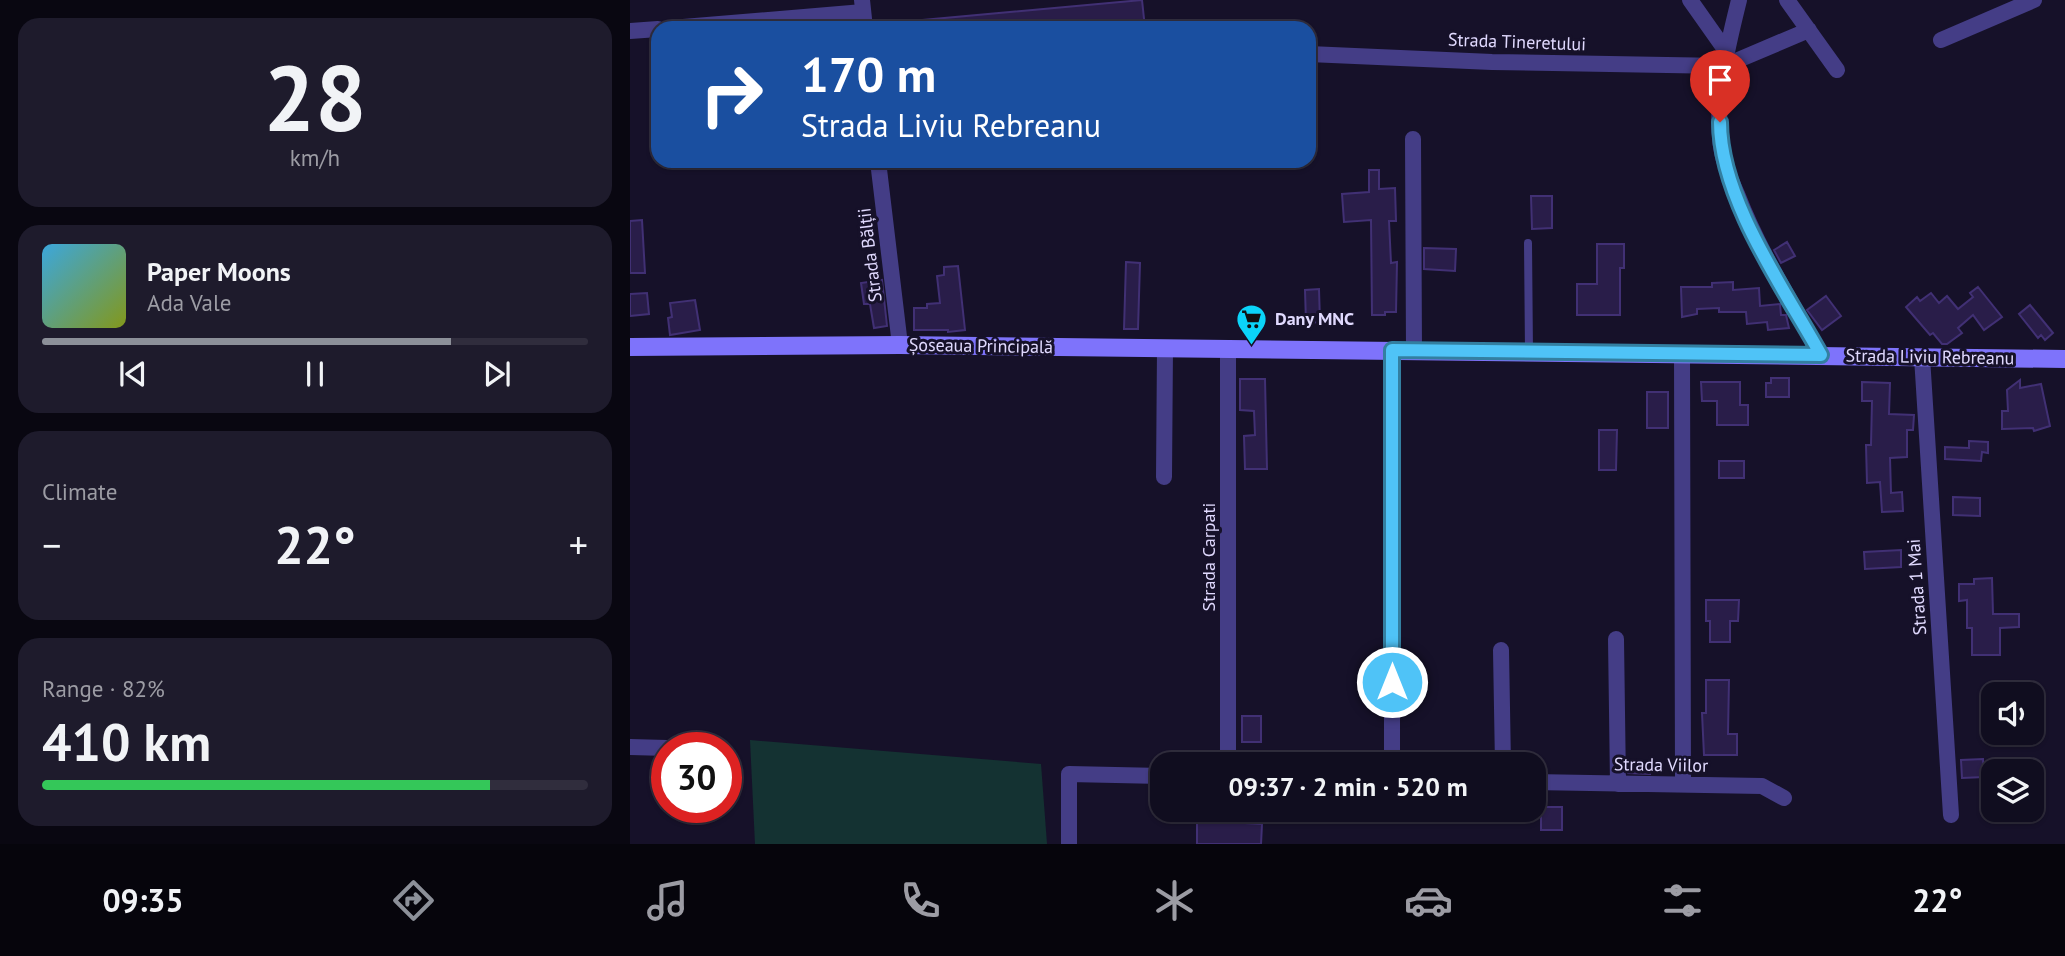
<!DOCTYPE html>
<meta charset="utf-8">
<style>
:root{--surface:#100d1f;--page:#1e1b2c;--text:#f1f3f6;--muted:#9c9ca4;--line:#302d3d;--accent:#8c9099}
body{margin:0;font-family:"PT Sans",sans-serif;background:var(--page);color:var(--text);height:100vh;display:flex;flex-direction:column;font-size:26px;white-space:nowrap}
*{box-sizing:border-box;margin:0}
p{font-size:23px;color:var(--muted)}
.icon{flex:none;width:38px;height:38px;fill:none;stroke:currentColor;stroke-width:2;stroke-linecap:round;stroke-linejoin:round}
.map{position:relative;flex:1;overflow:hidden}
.side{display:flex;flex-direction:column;gap:18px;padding:18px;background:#090711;width:630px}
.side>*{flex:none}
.hud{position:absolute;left:21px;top:21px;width:665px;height:147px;border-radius:21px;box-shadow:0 2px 5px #0004,0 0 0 2px var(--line);background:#1a4fa0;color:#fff;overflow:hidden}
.tools{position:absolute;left:1351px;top:682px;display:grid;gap:14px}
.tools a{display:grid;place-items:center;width:63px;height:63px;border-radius:14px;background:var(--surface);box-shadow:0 2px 5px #0004,0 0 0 2px var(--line);font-size:35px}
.speed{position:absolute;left:21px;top:732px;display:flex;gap:14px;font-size:35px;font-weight:700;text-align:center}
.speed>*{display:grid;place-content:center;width:91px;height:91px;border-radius:50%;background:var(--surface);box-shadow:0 2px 5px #0004,0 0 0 2px var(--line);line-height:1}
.speed .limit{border:10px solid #d22;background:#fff;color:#111}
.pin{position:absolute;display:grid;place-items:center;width:60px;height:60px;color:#fff;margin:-72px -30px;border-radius:50% 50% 50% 0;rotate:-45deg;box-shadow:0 0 7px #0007}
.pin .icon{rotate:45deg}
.me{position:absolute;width:77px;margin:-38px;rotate:0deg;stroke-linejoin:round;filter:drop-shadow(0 0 5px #0008)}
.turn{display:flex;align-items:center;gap:24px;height:147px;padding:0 35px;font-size:32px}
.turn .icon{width:91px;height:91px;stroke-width:2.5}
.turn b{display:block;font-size:49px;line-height:60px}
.big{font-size:52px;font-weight:700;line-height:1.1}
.side .widget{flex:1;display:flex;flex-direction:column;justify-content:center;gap:10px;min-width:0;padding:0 24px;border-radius:21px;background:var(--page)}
.side .dial{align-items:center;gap:0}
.dial b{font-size:91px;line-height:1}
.song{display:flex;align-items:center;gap:21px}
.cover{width:84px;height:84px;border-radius:10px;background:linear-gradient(135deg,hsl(200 70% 55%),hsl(70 70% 35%))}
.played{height:7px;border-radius:4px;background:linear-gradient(90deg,var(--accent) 75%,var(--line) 75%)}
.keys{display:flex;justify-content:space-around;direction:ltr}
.heat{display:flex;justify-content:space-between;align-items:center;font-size:38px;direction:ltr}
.charge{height:10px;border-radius:5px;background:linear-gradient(90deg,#34c759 82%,var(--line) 0)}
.trip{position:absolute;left:520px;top:752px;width:396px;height:70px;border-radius:21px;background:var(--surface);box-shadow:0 2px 5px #0004,0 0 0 2px var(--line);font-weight:700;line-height:70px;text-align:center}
.tabs{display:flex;height:112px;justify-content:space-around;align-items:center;background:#06050c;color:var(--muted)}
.tabs .icon{width:49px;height:49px}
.tabs .selected{color:var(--accent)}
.tabs b{font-size:32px;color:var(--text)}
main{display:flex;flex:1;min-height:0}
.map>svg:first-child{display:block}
.green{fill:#143232}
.building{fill:#291d49;stroke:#413074;stroke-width:2}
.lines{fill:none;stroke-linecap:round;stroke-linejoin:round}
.lane{stroke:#443d86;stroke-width:8}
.street{stroke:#443d86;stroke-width:16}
.secondary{stroke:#7e73fb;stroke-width:18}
.route-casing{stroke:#337fa1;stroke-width:18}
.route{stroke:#4fc3f7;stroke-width:12}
.labels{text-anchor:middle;stroke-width:6;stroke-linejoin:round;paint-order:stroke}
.street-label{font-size:18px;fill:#e0d9fe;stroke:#161129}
.poi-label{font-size:18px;font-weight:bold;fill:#e0d9fe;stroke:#161129;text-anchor:start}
</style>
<main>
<section class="side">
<div class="widget dial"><b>28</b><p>km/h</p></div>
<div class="widget">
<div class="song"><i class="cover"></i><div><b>Paper Moons</b><p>Ada Vale</p></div></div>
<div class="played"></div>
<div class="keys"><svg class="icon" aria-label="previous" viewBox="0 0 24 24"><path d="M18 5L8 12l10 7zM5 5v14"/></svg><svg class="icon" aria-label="pause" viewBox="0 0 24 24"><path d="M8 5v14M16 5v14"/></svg><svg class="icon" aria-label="next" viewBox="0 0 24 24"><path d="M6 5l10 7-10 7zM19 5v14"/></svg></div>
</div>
<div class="widget"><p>Climate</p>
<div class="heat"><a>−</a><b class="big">22°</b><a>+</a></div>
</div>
<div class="widget"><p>Range · 82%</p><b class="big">410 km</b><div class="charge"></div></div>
</section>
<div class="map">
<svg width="1435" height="844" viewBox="0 0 1435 844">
<rect width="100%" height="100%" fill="#161129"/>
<!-- green -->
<path class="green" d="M120,740L411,764L417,844H125Z"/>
<!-- building -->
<path class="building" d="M512,0L515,28H282V21Z
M739,170H749V189L765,188L766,221H759L761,263L767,262L766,312H755V315H742L741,220L714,222L712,194L739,192Z
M901,196H922V228L902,229Z
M12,220L15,273H0V221Z
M1157,242L1165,256L1151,263L1144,250Z
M967,244H994V268H990V315H947V284H967Z
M794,248L826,249L825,271L794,269Z
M496,262L510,263L508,329H494Z
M328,266L335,330L318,332V330H284V308H297V304L310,303L307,276L314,275V267Z
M252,280L257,326L244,328L240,304H234L231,283Z
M1103,282V290L1129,288L1130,306L1150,304L1151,315H1156L1159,328L1138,330L1137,322L1117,324L1116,312H1089V308L1067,309V314L1052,317L1051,287H1082V283Z
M1348,287L1372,317L1354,330L1343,315L1328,328L1332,333L1317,344H1312L1303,333L1300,335L1276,307L1287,297L1290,301L1301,293L1309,303L1317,296L1328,309L1343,297L1340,293Z
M689,289L690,322L676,323L675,290Z
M17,293L19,314L0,316V294Z
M1196,296L1211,316L1192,330L1177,310Z
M65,300L70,330L40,335L38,318L42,317L40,303Z
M1400,305L1423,333L1415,340L1411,335L1408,338L1389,314Z
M1141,378H1159V397H1136V383H1141Z
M610,379H635L637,469H615L614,436L625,435L624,411L610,410Z
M1390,380V388L1411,384L1420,426L1404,431L1403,428L1372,429V411H1378L1377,390Z
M1071,382H1110V405H1118V425H1087V401H1072Z
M1232,382L1260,383L1259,414L1284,415L1283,430H1277V457L1260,458L1261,493L1272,492L1273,511L1252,512L1250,482L1237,483L1236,445H1241L1242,401H1232Z
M1017,392H1038V428H1017Z
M969,430H987L986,470H969Z
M1339,441L1358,442V453L1352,452L1351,461L1315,459V447L1339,448Z
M1089,461H1114V478H1089Z
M1323,497L1350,498V516L1323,515Z
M1271,550V567L1235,569L1234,552Z
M1362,578L1363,614H1389V627L1370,628V655H1342V628H1337V600L1329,601V584H1344V579Z
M1076,600H1109L1108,621H1100V642H1080V621H1076Z
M1076,680H1099L1098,734H1107V755H1074L1072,713H1076Z
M612,716H631V742H612Z
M1353,759L1354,777L1332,778L1331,760Z
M998,761H1020V774L998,773Z
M911,807H932V830H911Z
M567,818L599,819L598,822L632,824L631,844H567Z"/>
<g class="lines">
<!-- lane -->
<path class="lane" d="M898,243L899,352"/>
<!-- street -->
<path class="street" d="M232,0L235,28
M1060,0L1096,51
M1109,0C1098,45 1086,91 1090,137C1091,157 1099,176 1107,194C1129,251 1161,301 1191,355
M1157,0L1207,70
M41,28L233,12
M0,31L28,29
M1311,40L1404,0
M679,54L862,62L1094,66L1179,30
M783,139L784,351
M248,161L270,345
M598,348V765
M1052,353L1053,785
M1292,357L1321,815
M534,477L535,348
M986,639L988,784
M871,650L873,765
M0,747L37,748
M60,747L76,746
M762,765V350
M903,782L1132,786L1154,798
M439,844V774L532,776"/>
<!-- secondary -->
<path class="secondary" d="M0,347L270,345L1435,359"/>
</g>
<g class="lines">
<defs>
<path id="route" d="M762,682V350L1191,355C1155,290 1090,199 1090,122"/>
</defs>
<!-- route casing -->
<use href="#route" class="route-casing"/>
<!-- route -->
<use href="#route" class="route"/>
</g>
<!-- icons -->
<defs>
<symbol id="supermarket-pin" viewBox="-11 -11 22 30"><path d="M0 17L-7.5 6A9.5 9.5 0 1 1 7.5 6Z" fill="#0bd4f9" stroke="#161129"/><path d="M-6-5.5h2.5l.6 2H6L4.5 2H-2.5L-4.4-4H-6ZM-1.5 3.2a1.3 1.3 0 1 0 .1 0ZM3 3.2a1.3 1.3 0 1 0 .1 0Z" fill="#111"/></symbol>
</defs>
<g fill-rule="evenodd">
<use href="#supermarket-pin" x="604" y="302" width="35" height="47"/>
</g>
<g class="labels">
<!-- street labels -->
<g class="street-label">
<text transform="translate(887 42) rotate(2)" y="6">Strada Tineretului</text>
<text transform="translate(240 255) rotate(-97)" y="6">Strada Bălții</text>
<text transform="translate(351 346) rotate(1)" y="6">Șoseaua Principală</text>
<text transform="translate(1300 357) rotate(1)" y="6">Strada Liviu Rebreanu</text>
<text transform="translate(579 557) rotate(-90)" y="6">Strada Carpati</text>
<text transform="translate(1287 587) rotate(-94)" y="6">Strada 1 Mai</text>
<text transform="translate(1031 765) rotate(1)" y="6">Strada Viilor</text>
</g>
<!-- poi labels -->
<g class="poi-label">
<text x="645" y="325">Dany MNC</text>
</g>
</g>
</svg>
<div class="tools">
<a><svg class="icon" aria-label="sound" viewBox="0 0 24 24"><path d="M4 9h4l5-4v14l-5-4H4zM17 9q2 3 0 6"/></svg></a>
<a><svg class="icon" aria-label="layers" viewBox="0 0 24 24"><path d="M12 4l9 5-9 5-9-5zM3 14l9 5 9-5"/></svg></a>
</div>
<div class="speed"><div class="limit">30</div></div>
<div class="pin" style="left:1090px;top:122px;background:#d93025"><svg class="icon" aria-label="arrive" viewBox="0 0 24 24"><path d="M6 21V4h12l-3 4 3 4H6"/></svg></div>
<svg class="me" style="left:762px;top:682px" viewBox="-20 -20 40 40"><circle r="17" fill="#4fc3f7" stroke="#fff" stroke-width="3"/><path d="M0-11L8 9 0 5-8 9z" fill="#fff"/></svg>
<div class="trip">09:37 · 2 min · 520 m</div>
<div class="hud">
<div class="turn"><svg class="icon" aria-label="right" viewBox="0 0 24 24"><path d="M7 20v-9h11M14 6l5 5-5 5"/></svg><div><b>170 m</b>Strada Liviu Rebreanu</div></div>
</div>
</div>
</main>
<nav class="tabs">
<b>09:35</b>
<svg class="icon selected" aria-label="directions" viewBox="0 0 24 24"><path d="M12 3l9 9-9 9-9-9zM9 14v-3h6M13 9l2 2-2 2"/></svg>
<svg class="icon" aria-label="music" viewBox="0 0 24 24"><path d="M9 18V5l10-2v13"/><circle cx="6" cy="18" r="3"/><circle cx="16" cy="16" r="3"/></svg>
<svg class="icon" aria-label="phone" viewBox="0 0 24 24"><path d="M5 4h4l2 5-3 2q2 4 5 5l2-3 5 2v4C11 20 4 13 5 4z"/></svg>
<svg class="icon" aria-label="climate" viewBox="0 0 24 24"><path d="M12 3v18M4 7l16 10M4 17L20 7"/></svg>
<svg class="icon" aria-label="car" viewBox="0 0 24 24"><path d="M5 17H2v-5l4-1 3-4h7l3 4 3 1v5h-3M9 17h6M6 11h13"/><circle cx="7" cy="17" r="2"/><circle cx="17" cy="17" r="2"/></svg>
<svg class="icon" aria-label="filters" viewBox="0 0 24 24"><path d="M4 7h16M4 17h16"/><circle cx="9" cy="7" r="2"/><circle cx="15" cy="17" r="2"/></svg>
<b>22°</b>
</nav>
